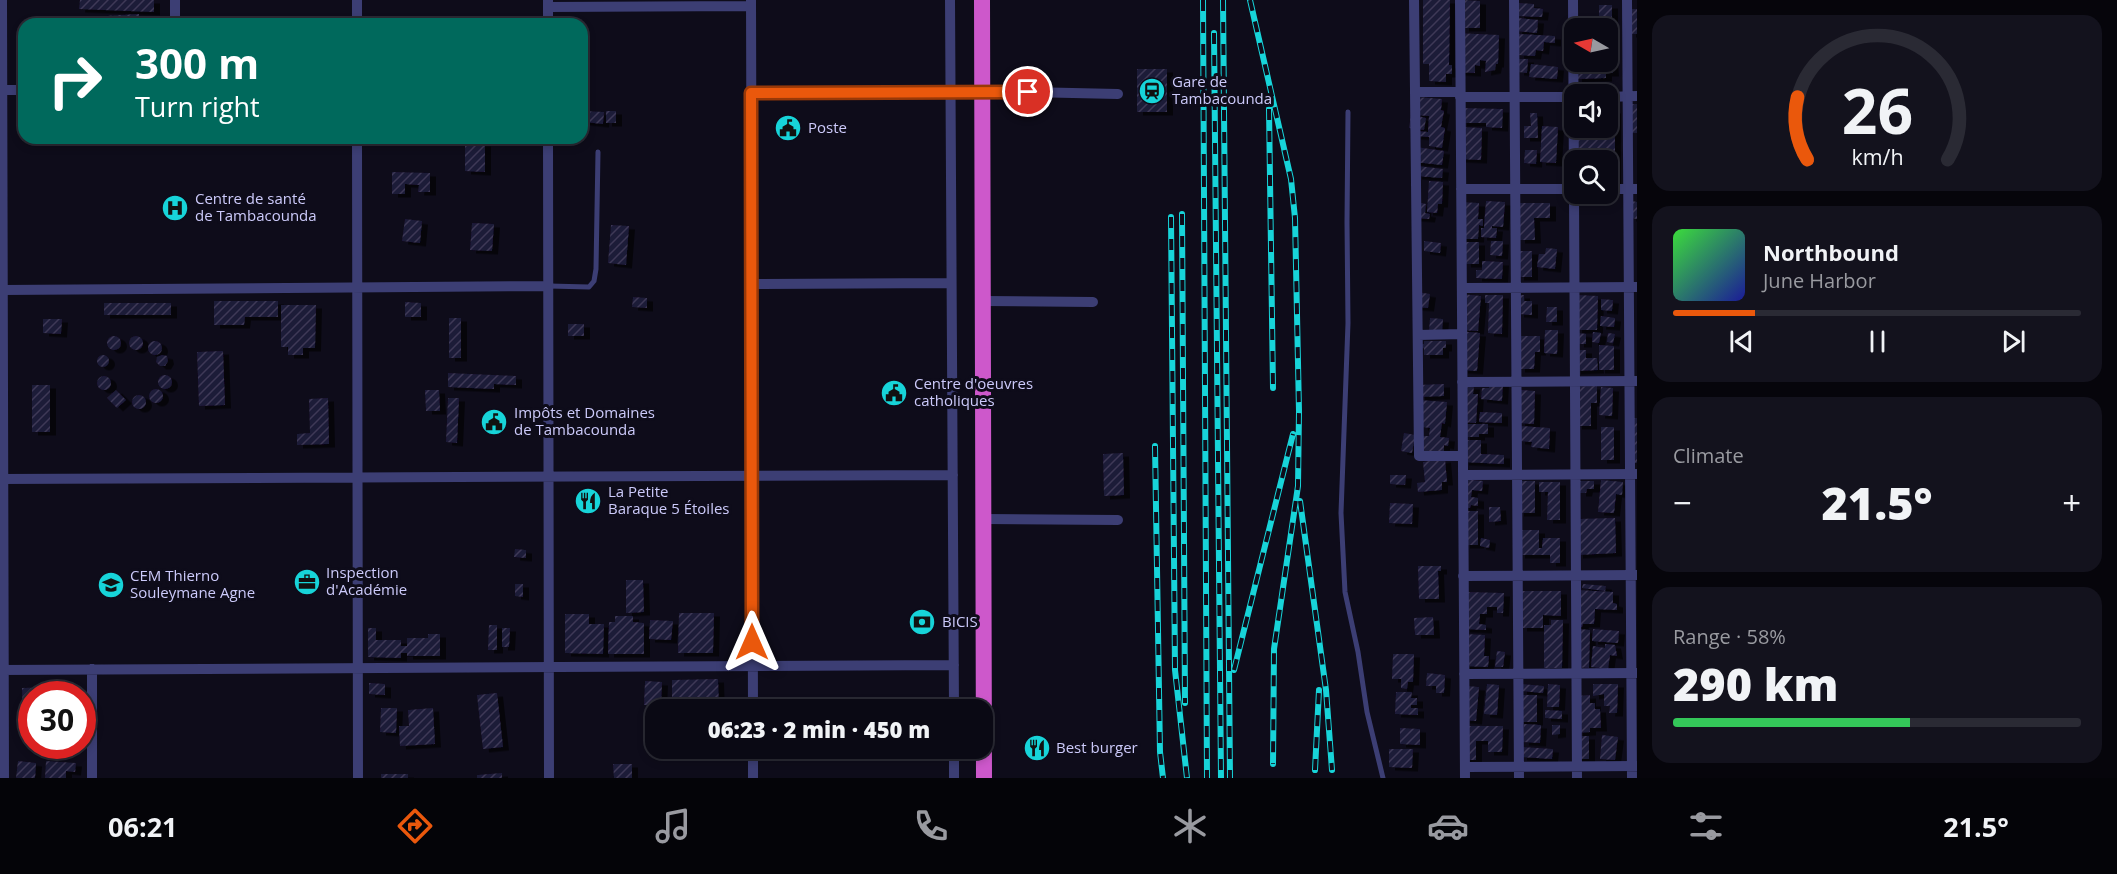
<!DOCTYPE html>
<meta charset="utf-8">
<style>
:root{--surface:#0a0914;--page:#13121d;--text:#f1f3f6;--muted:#999aa0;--line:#2a2a34;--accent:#ea580c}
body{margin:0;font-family:"Open Sans",sans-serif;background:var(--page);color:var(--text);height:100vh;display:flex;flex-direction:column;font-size:22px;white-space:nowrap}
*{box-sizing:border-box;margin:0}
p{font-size:20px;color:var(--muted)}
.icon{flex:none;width:33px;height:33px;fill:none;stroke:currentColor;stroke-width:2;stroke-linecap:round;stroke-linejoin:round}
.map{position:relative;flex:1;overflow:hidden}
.side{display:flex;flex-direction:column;gap:15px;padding:15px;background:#06050b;width:480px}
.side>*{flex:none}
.hud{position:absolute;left:18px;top:18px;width:570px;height:126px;border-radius:18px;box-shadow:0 3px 9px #0003,0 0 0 2px var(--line);background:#00695c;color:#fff;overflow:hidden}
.needle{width:39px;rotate:279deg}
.fabs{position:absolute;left:1564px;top:18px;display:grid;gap:12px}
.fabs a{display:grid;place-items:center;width:54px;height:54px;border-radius:12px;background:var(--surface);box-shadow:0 3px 9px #0003,0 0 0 2px var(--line);font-size:30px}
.speed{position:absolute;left:18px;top:681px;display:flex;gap:12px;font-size:30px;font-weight:700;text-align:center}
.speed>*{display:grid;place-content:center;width:78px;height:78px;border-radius:50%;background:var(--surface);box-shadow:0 3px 9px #0003,0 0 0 2px var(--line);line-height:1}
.speed .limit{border:9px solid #d22;background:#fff;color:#111}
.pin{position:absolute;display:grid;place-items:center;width:51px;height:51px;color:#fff;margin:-26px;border:3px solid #fff;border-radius:50%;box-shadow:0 2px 6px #0007}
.me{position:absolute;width:66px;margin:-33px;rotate:0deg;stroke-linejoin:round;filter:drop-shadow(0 0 4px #0008)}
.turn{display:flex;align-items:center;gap:21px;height:126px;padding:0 18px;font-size:27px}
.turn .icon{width:78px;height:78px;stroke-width:2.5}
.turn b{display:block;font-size:42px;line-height:51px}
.big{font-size:45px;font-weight:800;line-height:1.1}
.side .tile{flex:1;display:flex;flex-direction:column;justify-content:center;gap:9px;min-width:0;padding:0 21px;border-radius:18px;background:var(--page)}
.side .dial{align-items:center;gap:0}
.dial svg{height:156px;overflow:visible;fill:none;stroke:var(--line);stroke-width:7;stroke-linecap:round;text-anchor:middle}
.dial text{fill:var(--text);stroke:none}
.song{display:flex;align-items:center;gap:18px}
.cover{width:72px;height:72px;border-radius:9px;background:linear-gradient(135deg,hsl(120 70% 55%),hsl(240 70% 35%))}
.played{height:6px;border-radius:3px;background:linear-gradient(90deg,var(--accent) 20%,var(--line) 20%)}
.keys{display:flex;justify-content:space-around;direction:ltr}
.heat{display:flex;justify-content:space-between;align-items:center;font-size:33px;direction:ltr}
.charge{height:9px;border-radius:4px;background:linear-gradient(90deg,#34c759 58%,var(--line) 0)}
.trip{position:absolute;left:645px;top:699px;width:348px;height:60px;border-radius:18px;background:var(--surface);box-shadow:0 3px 9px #0003,0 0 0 2px var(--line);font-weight:800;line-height:60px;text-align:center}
.dock{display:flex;height:96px;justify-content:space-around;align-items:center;background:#040408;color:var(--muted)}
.dock .icon{width:42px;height:42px}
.dock .selected{color:var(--accent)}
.dock b{font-size:27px;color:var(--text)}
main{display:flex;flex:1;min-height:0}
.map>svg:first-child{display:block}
.building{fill:url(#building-hatch);filter:url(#shadow)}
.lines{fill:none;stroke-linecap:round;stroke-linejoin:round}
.service{stroke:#3c3e74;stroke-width:5}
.minor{stroke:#3c3e74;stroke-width:10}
.trunk{stroke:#cd58cb;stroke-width:16}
.rail-casing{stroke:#17d4d9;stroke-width:6}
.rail{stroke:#0e0c1a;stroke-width:4;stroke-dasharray:11;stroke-linecap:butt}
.route-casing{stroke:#983908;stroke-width:15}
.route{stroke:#ea580c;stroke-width:10}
.labels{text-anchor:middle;stroke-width:6;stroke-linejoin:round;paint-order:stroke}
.poi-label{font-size:15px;fill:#cccafa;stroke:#0e0c1a;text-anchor:start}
</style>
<main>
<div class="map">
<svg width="1637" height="778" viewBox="0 0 1637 778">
<defs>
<pattern id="building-hatch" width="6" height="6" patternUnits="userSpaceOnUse" patternTransform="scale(1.5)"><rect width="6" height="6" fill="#1e1a39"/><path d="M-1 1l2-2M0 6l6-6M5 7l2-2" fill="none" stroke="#3e3a57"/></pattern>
<filter id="shadow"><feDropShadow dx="6" dy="3.5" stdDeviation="0" flood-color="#0009"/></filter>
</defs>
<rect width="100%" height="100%" fill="#0e0c1a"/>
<!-- building -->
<path class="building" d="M80,0H154V12L79,9Z
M1423,0H1450L1449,65H1452V74H1446V82L1429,81V64H1423Z
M1463,0L1480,1V28H1463Z
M1519,3L1534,4V8L1543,9L1542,17L1518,16Z
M1599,5H1612V19H1599Z
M1631,9H1637V34H1630Z
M139,14V24H106L105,16Z
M1517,18L1538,20L1537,33L1516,31Z
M1576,20L1590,21V28H1575Z
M1603,23L1614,24L1611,46H1608V28H1602Z
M1456,33L1499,35L1498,64H1496L1495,70L1485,72L1486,61L1480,60V66L1475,65V73L1456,72Z
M1519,34L1555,36V43L1544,42L1543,51L1536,50L1535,56L1518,55Z
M1519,59H1528L1527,73L1518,72Z
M1608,59H1612L1613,73H1606V78L1576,79L1575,62H1608Z
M1531,64L1558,67L1557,79L1529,77Z
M1137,69H1167V112H1137Z
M1417,97L1442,99L1441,110L1444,111L1441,127L1445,128L1442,148L1429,146V137L1415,136L1416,131L1428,132L1429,116L1416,115Z
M1630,104H1637V133H1631Z
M1461,108L1503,109L1502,128L1486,127V123H1461Z
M1608,110H1615V183H1608V160H1575V128H1608Z
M584,111L604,112L603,124L584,122Z
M606,111H616V123H606Z
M1530,113H1537L1538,138H1524V126H1531Z
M1411,115L1426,118L1424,130L1409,128Z
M1542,126L1558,127L1556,163L1540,162Z
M1460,127L1482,128L1481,160L1459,159Z
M465,143H485V172L465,171Z
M1416,147L1444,151L1442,165L1414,162Z
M1525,150H1537L1536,164L1524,163Z
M1417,166L1443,169L1442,178L1416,176Z
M392,172L430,173V192H418L419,185L405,184V194H392Z
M1429,181L1443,182L1442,204H1438L1437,213L1427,212Z
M1486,201L1505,202L1503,227L1492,226V228H1497L1496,238L1481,237V228H1484Z
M1632,201L1637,202V219L1630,218Z
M1417,202L1426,204L1425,213L1430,214L1429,219L1415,218Z
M1460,202L1479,203L1478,219H1483V226L1479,225L1478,239H1459Z
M1518,203H1550V218H1534L1535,240H1519Z
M405,219L422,221L420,243L402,241Z
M472,223L494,224L492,251L470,250Z
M611,225L629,226L626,265L608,263Z
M1424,241L1441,243L1440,253L1424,251Z
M1491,241H1503L1502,256L1490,255Z
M1463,242H1479V264H1465Z
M1546,248L1557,249L1555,269L1537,267L1539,254H1545Z
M1518,251H1532V277H1518Z
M1482,261L1503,262L1502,279L1476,278V270H1482Z
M1417,292L1430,294L1428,308L1416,307Z
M1461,294L1481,296L1478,331L1462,330Z
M1485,295H1503L1502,334L1488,333L1489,303H1485Z
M1519,295H1524V301H1532V315L1518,314Z
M1577,295L1598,296L1597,330H1576Z
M633,297L647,298V308L632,307Z
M1601,299L1613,300L1612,311L1601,310Z
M214,301H278V317H245L244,325H214Z
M405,302L421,303V317H405Z
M104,303H171V315H104Z
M281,305H316L315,348H303V355H288V347H281Z
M1547,307H1557V322H1546Z
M1601,316L1615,318L1614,327L1600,326Z
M449,318H461V358H449Z
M1430,318L1443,319L1442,332L1429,331Z
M43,319H62L61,334L43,333Z
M568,324H584V336H568Z
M1545,330H1558L1557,354L1544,353Z
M1457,331L1480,333L1477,371L1462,370L1464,339Z
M1593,332L1601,333L1599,343L1592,342Z
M1578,333L1586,334V344H1578Z
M1608,333L1615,334L1613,343L1607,342Z
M1519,336H1540V352H1535L1534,369H1519Z
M107 343a7 7 0 1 1 14 0a7 7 0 1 1-14 0Z
M129 343a7 7 0 1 1 14 0a7 7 0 1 1-14 0Z
M1424,341H1446V348H1443V355H1424V348L1420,349L1419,344H1424Z
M148 348a7 7 0 1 1 14 0a7 7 0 1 1-14 0Z
M1599,345L1614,346V370H1599Z
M1574,350H1586V358H1597L1598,370L1575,371Z
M223,351L225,405L199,406L197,352Z
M97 361a6 6 0 1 1 12 0a6 6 0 1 1-12 0Z
M162,355L167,356L168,361L165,366H160L156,362L157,357Z
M448,373L516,376V385L494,384V389L448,387Z
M158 382a7 7 0 1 1 14 0a7 7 0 1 1-14 0Z
M97 383a7 7 0 1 1 14 0a7 7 0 1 1-14 0Z
M1489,381L1503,382L1502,401L1481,399L1482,388H1489Z
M1444,384V396L1419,397L1418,385Z
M32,385H50V432H32Z
M1463,386H1474L1473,394H1478L1476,423L1460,422Z
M1597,386V403H1591V426H1576L1575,387Z
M1601,387L1613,388L1612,416L1599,415Z
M149 396a7 7 0 1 1 14 0a7 7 0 1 1-14 0Z
M116,390L126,400L117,408L107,398Z
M425,390H439L440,411H426Z
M1521,390L1535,391L1534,424L1519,423Z
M132 402a7 7 0 1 1 14 0a7 7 0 1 1-14 0Z
M328,398L329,444L297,445V434L310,433L309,399Z
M448,398H459L457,443L446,442Z
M1417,400L1447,402L1445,424L1442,423L1440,437L1449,438L1448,446L1444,445V453L1420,451L1421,436H1429L1430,428L1422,427Z
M1480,412L1502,413V423L1479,422Z
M1629,418H1637V463H1631Z
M1464,424H1488V434H1479V437H1464Z
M1520,426L1550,428L1549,449L1531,447L1532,442L1519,441Z
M1601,427H1614V460H1601Z
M1404,433L1415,435L1412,453L1401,451Z
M1464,440H1481V454L1504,455V464L1463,462Z
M1123,453L1124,495L1104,496L1103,454Z
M1445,459L1447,482H1442V490L1418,492L1417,483L1425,482L1423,462Z
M1390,475H1406L1405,485L1390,484Z
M1461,479L1483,481L1482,491L1472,490L1471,497L1478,498V506L1471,505L1470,508L1459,507Z
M1601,480L1623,482L1622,495L1616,494L1614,513L1598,512Z
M1518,481H1535V513H1518Z
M1580,481H1594V489H1587L1586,493H1580Z
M1539,482H1560V520H1547L1548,492H1539Z
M1390,503L1413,504L1412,524L1389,523Z
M1489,507H1500L1501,521L1489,522Z
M1464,511H1478V545H1464Z
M1615,518L1616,553L1577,555L1576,519Z
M1519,530H1539V548H1542L1543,538H1560V563H1550V555H1519Z
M1481,538L1490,540L1489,548L1480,546Z
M515,549L526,550V558L514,557Z
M1418,566H1441V571H1438L1439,599H1419Z
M626,580H643L644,612L626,613Z
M515,584H523V597L515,596Z
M1583,584L1606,586L1605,591L1582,588Z
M1577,590L1613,592V603L1617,604V610L1595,609L1594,624H1583L1582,627L1575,626Z
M1521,591H1561V616L1543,615V628H1521Z
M1466,592L1504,593L1503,613H1497V607H1487V614H1480L1479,624L1486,625V630L1464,629Z
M679,613H714L713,653H678Z
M565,614H589V624H604L603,654L565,653Z
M615,616H633V622L644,623V654H608L609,622H615Z
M1433,617L1434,635H1415L1414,618Z
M650,620L673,621L671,640L649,639Z
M1551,620H1563L1562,668H1544V625H1551Z
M489,625H497V650H488Z
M368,628H376V640H401V646H407V638H428V634H440V656H407V653H401V658L368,657Z
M502,628H510L509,647H502Z
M1577,629L1590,630L1589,668L1574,667Z
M1593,629L1619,631L1618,643L1592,641Z
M1465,634L1485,635L1484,656H1489L1488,667L1464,666Z
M1605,644L1615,645L1617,656L1610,655L1608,669L1591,667L1593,646L1605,648Z
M1497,651L1505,652L1503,667H1495Z
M1393,654H1414L1413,682H1408L1407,689L1401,688V679H1392Z
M1427,673L1445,675L1444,693H1436V686H1426Z
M718,679L719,710H683V706H672V680Z
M645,681L662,682L661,705H644Z
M369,683L385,684V695L369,694Z
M1487,684L1499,685L1497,715L1484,714Z
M1521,684L1544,686L1543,693L1521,691Z
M1548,684L1560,685L1559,707H1547Z
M1593,684H1618L1617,713H1609L1610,706H1604V694L1593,696Z
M1467,686L1479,687L1476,721L1464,720Z
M51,687V694H32V726H23L22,688Z
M1396,692H1412L1411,698H1417V705H1411V708H1418V715L1395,714Z
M497,693L503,747L483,749L477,695Z
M1518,695H1537V722H1518Z
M1590,695V703H1595V709H1600L1601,728H1590V732L1577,733L1576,696Z
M381,708H397L396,733L380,732Z
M433,708L435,744L400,746L399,726H409L408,710Z
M1545,710L1562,711V719L1545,718Z
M649,720H656V748H674V753L650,754Z
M1524,724L1541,725L1540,743L1523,742Z
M1552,725H1560V734L1552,735Z
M1465,726H1503L1502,752H1488V741H1476V760H1464Z
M1400,728L1420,729V745L1400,744Z
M1602,735L1618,737L1615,760L1600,759Z
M1577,736H1589V759H1576Z
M1521,747L1553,749L1552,759L1521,757Z
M685,748H718V755L685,754Z
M1389,749H1413L1412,768L1389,767Z
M18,761L36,763L35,778H16Z
M46,761L76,763L75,772L66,771V778H45Z
M613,764H632V778H614Z
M502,773V778H477V775Z
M381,774H408V778H381Z"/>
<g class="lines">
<!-- service -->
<path class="service" d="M1348,112L1347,222L1348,323L1341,513L1345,592L1358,652L1367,712L1383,778
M549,286L589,287L594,281L596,269L598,152"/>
<!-- minor -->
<path class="minor" d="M2,0L4,778
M175,0V24
M357,0V24
M548,0V24
M751,0L753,710
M950,0L954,710
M1414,0L1419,456H1463
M1460,0L1465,778
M1514,0L1519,778
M1573,0L1577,778
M1627,0L1632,778
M548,7L751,6
M0,90H24
M1415,92H1460
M751,93L982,91L1118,94
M1460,97H1575
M1608,97L1637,96
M357,138L358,778
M548,138L549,778
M1461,189H1575
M1608,189H1637
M751,284L951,283
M1462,288L1637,287
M3,290L549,286
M983,301L1093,302
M1418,335L1462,334
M1462,382L1637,381
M1463,475L1637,474
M0,479L953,475
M984,519L1118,520
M1463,576L1637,575
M92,669V778
M0,670L954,665
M1464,674L1637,673
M753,748V778
M954,748V778
M1465,767L1637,766"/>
<!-- trunk -->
<path class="trunk" d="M982,0L984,778"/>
<defs>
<path id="rail" d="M1203,0L1207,778
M1223,0L1230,778
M1250,0L1291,179L1295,218L1299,411L1298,486L1274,649L1273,764
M1214,33L1221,778
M1269,109L1273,388
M1182,214L1185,703
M1171,217L1175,670L1187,778
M1155,446L1160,752L1163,778
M1300,501L1326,690L1332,770
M1234,670L1293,434
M1315,770L1319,690"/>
</defs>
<!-- rail casing -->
<use href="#rail" class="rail-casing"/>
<!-- rail -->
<use href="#rail" class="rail"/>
</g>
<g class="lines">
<defs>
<path id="route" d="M752,642L751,93L1028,92"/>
</defs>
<!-- route casing -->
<use href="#route" class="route-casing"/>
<!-- route -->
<use href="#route" class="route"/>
</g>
<!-- icons -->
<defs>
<symbol id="station-disc" viewBox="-11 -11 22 22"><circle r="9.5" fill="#17d4d9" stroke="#0e0c1a"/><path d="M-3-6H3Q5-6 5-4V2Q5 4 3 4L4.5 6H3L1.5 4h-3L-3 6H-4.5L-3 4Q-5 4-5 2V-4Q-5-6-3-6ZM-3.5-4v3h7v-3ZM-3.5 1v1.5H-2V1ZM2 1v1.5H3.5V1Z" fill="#111"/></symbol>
<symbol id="civic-disc" viewBox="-11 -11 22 22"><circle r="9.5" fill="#17d4d9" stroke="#0e0c1a"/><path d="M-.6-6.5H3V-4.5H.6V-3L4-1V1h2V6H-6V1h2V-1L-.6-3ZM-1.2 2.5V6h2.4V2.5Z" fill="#111"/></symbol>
<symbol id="hospital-disc" viewBox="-11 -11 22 22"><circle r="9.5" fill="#17d4d9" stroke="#0e0c1a"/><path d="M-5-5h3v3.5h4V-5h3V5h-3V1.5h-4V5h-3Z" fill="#111"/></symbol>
<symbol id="restaurant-disc" viewBox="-11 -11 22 22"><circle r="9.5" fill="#17d4d9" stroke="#0e0c1a"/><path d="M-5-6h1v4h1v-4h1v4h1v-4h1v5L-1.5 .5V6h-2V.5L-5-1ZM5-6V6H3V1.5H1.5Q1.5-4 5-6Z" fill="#111"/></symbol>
<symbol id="office-disc" viewBox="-11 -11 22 22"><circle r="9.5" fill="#17d4d9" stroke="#0e0c1a"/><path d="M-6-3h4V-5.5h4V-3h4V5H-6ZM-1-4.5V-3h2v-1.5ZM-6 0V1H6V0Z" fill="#111"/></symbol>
<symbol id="school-disc" viewBox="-11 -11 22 22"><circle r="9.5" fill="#17d4d9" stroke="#0e0c1a"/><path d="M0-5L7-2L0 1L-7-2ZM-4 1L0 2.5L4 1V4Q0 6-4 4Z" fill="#111"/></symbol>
<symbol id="bank-disc" viewBox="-11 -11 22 22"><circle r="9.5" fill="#17d4d9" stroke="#0e0c1a"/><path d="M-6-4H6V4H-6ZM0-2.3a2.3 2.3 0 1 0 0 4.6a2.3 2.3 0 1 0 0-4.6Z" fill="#111"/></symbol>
</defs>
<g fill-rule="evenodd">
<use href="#station-disc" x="1137" y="76" width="30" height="30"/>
<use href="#civic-disc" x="773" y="113" width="30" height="30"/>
<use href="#hospital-disc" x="160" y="193" width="30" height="30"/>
<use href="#civic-disc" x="879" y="378" width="30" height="30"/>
<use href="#civic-disc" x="479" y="407" width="30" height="30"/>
<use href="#restaurant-disc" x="573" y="486" width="30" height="30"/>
<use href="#office-disc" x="292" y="567" width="30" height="30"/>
<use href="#school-disc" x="96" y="570" width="30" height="30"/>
<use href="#bank-disc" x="907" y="607" width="30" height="30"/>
<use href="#restaurant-disc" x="1022" y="733" width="30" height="30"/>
</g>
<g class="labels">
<!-- poi labels -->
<g class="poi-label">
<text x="1172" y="87">Gare de<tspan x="1172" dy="17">Tambacounda</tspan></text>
<text x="808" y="133">Poste</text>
<text x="195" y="204">Centre de santé<tspan x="195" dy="17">de Tambacounda</tspan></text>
<text x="914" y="389">Centre d'oeuvres<tspan x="914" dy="17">catholiques</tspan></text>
<text x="514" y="418">Impôts et Domaines<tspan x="514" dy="17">de Tambacounda</tspan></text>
<text x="608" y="497">La Petite<tspan x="608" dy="17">Baraque 5 Étoiles</tspan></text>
<text x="326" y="578">Inspection<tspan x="326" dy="17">d'Académie</tspan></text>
<text x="130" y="581">CEM Thierno<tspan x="130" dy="17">Souleymane Agne</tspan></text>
<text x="942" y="627">BICIS</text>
<text x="1056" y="753">Best burger</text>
</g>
</g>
</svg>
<div class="fabs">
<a><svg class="needle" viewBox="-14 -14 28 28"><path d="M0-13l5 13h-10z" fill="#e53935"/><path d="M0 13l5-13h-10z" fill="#999aa0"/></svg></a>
<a><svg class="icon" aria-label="sound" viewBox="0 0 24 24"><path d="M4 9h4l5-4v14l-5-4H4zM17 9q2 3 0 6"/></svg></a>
<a><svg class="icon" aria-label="search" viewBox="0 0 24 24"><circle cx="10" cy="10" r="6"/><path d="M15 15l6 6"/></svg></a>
</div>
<div class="speed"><div class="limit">30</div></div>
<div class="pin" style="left:1028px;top:92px;background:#d93025"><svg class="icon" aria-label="arrive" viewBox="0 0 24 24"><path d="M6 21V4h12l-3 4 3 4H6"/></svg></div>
<svg class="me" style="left:752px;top:642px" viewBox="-20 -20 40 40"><path d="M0-17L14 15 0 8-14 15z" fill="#ea580c" stroke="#fff" stroke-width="4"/></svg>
<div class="trip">06:23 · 2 min · 450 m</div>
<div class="hud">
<div class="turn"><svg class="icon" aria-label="right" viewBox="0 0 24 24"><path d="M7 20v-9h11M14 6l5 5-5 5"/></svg><div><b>300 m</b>Turn right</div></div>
</div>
</div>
<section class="side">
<div class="tile dial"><svg viewBox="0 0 100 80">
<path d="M14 69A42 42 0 1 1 86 69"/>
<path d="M14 69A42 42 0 0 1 9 37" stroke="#ea580c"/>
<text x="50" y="56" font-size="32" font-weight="700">26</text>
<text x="50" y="72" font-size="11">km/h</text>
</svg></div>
<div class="tile">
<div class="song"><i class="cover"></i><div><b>Northbound</b><p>June Harbor</p></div></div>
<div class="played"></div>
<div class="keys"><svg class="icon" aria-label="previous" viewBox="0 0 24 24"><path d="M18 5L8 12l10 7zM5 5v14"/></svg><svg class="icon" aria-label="pause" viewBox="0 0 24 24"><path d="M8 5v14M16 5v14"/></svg><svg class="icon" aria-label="next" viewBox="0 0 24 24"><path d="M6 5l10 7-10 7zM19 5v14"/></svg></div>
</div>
<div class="tile"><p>Climate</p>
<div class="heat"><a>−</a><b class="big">21.5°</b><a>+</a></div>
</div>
<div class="tile"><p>Range · 58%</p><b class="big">290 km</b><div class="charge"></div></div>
</section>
</main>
<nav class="dock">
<b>06:21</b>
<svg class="icon selected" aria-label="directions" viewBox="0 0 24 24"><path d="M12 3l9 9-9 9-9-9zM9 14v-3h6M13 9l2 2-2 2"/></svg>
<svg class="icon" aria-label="music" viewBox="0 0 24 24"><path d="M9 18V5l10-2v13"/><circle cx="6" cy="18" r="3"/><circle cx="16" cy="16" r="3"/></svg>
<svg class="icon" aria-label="phone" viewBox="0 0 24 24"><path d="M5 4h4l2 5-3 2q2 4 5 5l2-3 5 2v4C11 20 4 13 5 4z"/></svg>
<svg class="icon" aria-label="climate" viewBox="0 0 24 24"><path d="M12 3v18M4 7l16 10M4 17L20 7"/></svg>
<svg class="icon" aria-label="car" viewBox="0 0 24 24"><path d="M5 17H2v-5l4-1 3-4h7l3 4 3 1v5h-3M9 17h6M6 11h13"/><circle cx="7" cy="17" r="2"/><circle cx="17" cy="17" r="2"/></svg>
<svg class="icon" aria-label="filters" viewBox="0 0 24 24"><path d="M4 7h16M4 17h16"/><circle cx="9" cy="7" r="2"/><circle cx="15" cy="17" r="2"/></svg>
<b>21.5°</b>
</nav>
